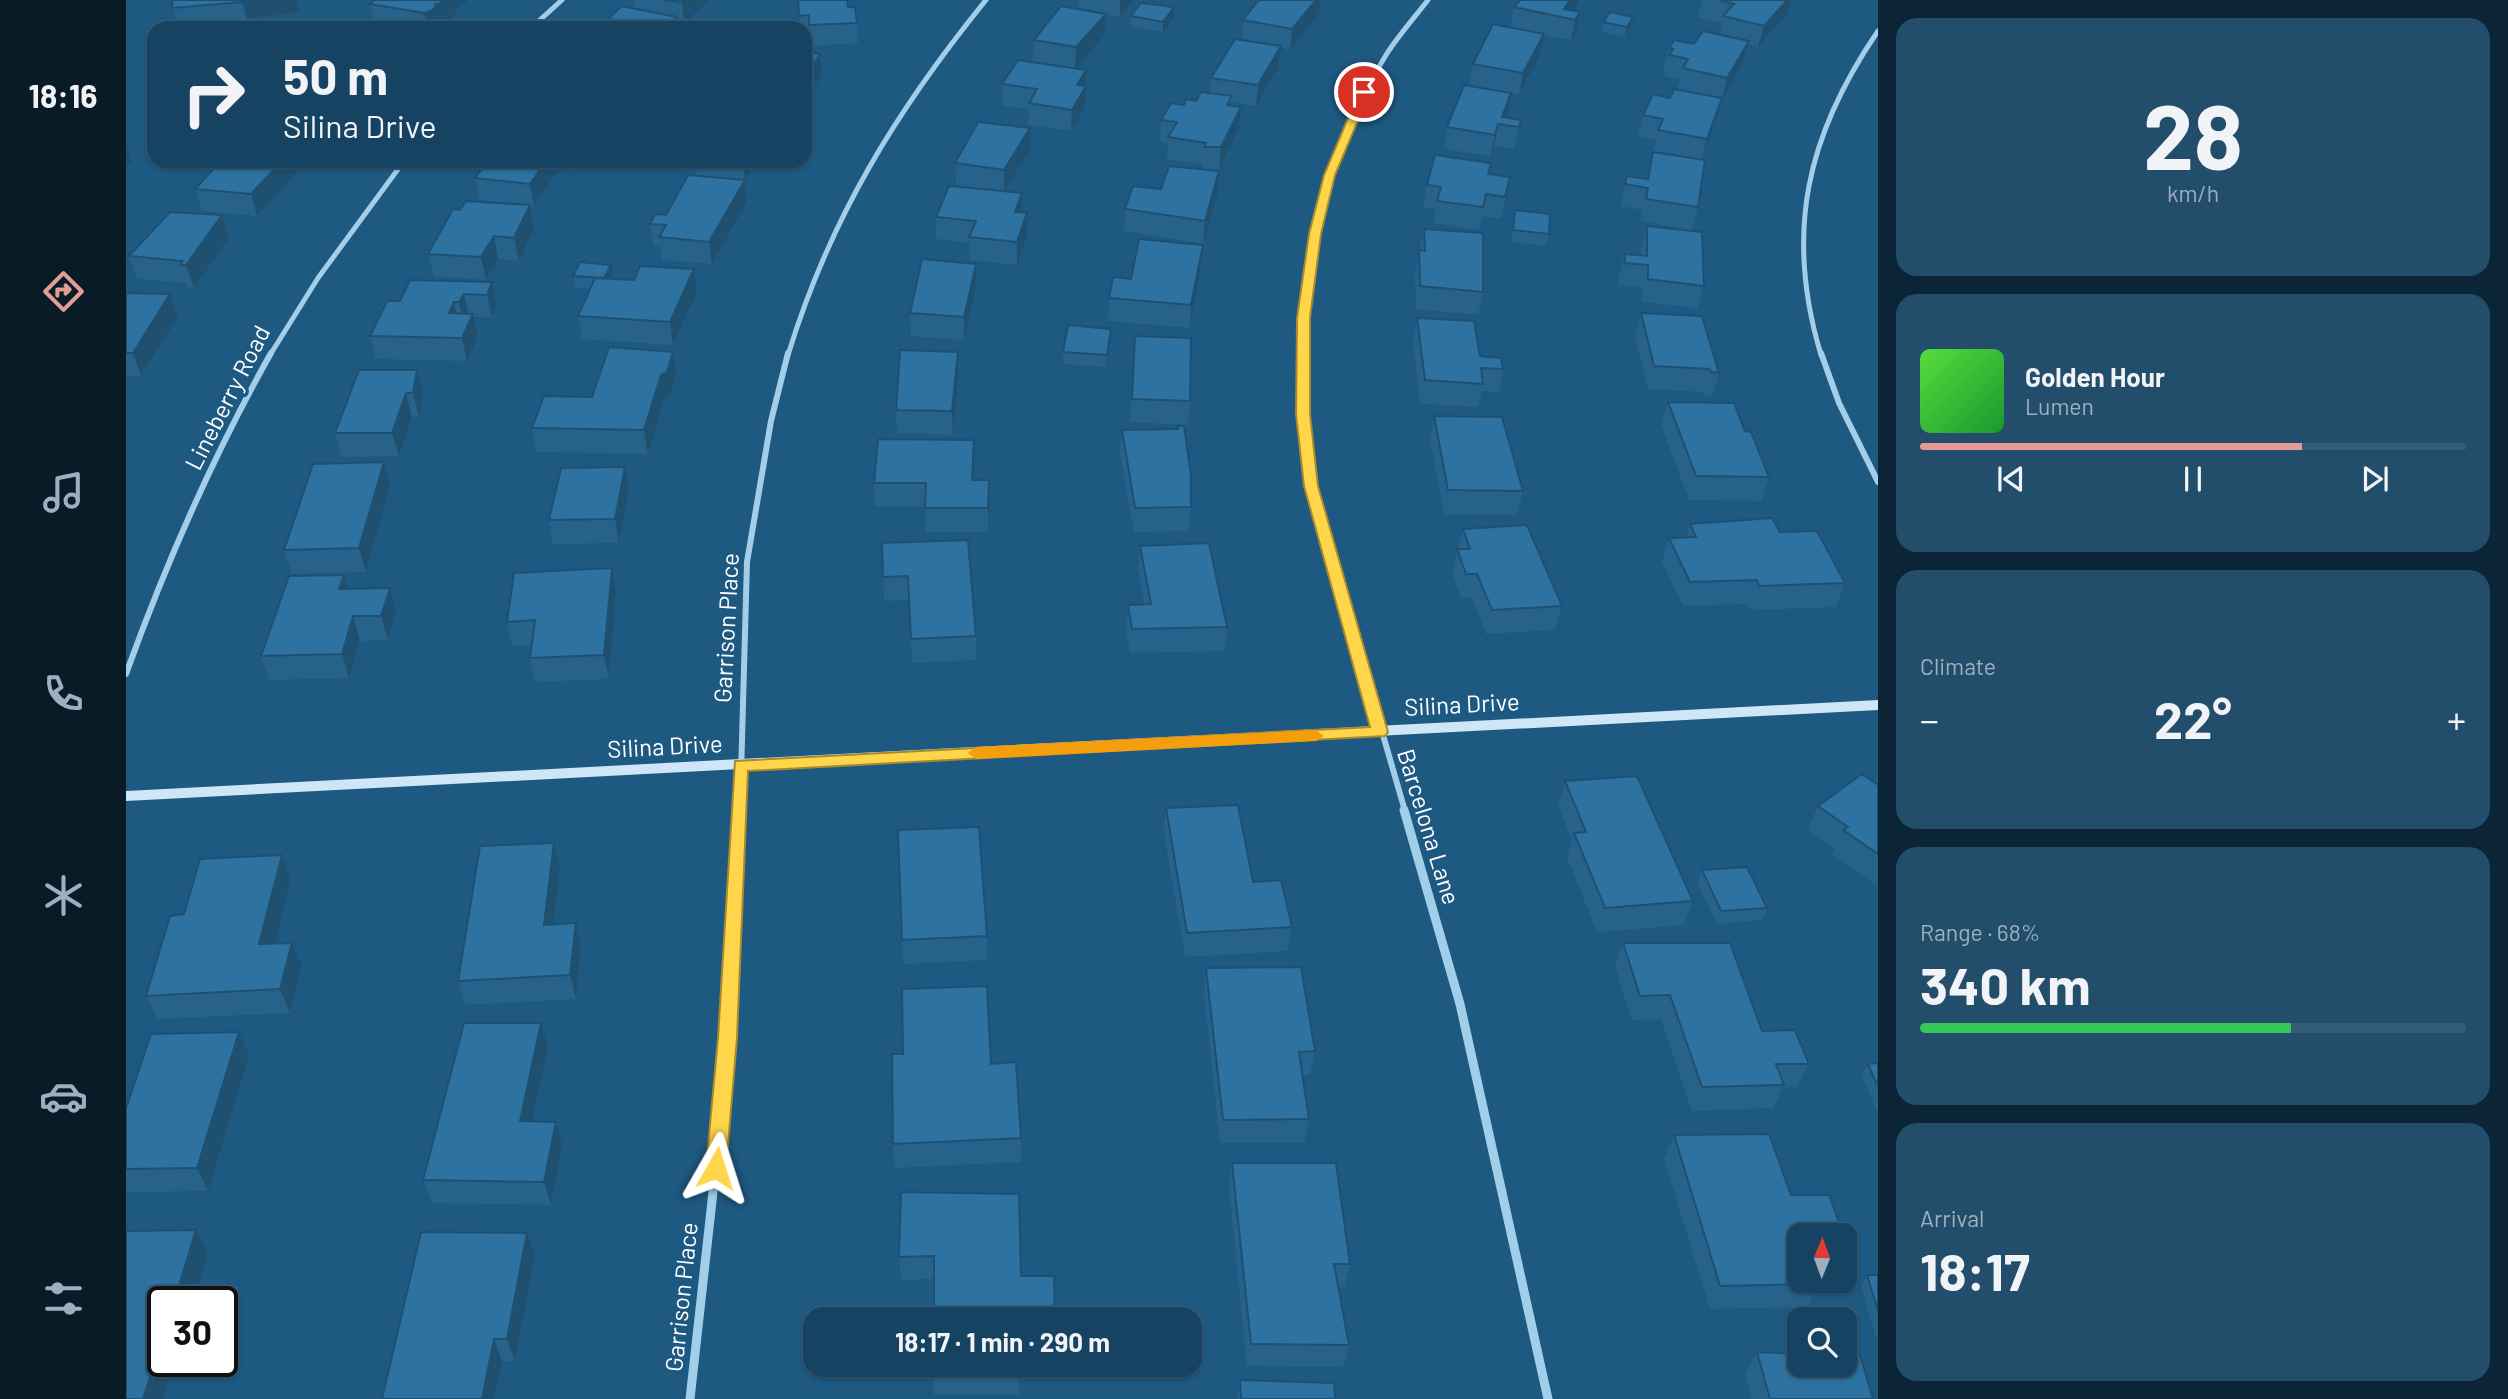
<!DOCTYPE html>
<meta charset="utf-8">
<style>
:root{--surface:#164362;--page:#234e6b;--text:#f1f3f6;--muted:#9eb0be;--line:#355c77;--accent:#e69b98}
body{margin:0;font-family:Barlow,sans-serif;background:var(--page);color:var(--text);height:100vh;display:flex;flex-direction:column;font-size:26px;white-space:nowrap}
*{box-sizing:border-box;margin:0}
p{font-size:23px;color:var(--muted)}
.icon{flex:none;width:38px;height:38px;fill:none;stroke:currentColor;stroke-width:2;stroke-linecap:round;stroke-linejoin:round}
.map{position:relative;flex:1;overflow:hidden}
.drawer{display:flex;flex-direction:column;gap:18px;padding:18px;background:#0c2536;width:630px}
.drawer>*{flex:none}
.top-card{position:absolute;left:21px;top:21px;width:665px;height:147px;border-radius:21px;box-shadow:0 2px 5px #0004,0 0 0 2px var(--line);background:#164362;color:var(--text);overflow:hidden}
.needle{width:46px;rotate:1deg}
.controls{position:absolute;left:1661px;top:1223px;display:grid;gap:14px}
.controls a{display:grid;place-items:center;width:70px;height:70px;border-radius:14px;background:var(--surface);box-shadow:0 2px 5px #0004,0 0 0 2px var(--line);font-size:35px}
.speed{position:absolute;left:21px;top:1286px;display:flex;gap:14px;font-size:35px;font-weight:700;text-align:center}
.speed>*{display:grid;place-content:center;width:91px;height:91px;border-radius:50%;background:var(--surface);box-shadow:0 2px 5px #0004,0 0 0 2px var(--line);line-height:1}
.speed .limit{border:4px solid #111;border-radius:10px;background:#fff;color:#111}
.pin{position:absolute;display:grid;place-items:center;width:60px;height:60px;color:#fff;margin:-30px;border:4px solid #fff;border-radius:50%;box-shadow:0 2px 7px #0007}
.me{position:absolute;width:77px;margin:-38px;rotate:6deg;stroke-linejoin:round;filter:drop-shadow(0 0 5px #0008)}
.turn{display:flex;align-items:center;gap:24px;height:147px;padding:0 21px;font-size:32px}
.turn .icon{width:91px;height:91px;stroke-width:2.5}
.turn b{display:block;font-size:49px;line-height:60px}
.big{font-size:52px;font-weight:700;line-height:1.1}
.drawer .card{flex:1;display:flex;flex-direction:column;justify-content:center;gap:10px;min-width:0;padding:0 24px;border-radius:21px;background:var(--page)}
.drawer .dial{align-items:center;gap:0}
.dial b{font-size:91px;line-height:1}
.song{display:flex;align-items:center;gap:21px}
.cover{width:84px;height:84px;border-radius:10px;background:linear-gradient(135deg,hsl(110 70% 55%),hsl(130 70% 35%))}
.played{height:7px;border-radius:4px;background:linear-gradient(90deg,var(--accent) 70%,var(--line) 70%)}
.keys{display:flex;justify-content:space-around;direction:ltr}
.heat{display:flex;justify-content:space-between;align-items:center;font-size:38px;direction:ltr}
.charge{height:10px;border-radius:5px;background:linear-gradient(90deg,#34c759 68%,var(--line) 0)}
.trip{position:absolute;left:677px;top:1307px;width:399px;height:70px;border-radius:21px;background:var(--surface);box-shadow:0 2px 5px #0004,0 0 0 2px var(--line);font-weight:700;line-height:70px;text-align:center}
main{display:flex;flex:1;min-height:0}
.dock{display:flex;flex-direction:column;width:126px;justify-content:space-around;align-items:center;background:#091b27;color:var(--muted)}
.dock .icon{width:49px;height:49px}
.dock .selected{color:var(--accent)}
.dock b{font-size:32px;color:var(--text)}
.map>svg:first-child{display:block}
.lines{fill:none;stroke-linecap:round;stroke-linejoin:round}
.street-far2{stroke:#a3cee9;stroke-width:5}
.street-far1{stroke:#a3cee9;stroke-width:6}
.street{stroke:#a3cee9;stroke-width:9}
.secondary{fill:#cee6f7;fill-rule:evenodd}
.wall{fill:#27628a}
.shaded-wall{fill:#205070}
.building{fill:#2d72a0;stroke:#205070;stroke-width:2}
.route{fill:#ffd54a;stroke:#a68a30;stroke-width:2}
.slow{fill:#f59e0b}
.labels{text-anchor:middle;stroke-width:7;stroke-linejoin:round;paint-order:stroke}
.street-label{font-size:24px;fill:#fff;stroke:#1e5982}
</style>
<main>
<nav class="dock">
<b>18:16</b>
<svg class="icon selected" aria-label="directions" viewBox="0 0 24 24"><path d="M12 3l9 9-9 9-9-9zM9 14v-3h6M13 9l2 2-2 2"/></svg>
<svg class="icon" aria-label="music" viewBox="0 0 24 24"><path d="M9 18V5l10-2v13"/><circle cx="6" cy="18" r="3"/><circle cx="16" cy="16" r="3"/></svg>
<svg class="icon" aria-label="phone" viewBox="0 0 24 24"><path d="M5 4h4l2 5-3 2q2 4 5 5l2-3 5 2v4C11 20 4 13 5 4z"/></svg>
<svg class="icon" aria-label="climate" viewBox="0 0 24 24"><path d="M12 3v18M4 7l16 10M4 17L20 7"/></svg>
<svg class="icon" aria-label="car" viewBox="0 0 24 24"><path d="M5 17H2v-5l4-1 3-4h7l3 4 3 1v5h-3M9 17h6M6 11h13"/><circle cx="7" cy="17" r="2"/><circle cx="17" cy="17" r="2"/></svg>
<svg class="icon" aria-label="filters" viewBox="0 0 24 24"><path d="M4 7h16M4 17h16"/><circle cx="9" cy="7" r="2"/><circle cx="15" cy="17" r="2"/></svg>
</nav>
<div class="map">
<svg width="1752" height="1399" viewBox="0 0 1752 1399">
<rect width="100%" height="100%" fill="#1e5982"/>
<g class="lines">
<!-- street-far2 -->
<path class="street-far2" d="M405,28L436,0
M144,355L192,278L278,161
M662,355C704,218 770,111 860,0
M1178,355C1184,248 1203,148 1260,55C1272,36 1288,18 1302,0
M1695,355C1658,232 1681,135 1752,31"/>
<!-- street-far1 -->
<path class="street-far1" d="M1178,353L1185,486L1279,811
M1695,353L1713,403L1752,482
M0,674C40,563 87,456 145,353
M614,811L621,562L645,421L662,353"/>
<!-- street -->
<path class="street" d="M1278,810L1334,1004L1422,1399
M564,1399L598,1093L614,810"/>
<!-- secondary -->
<path class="secondary" d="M1752,700V710L0,801V791Z"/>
</g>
<!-- wall -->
<path class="wall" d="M46,0H171L173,12L121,19L122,23L53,28L47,8Z
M508,0H583L558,24L552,23L553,28H474L509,9Z
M672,0L722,7L731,23L732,43L685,46L684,36H679V28H674Z
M953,0H1008L994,17L980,15L979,35L949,69L907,61L908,40L952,9Z
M1394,0H1453L1452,4L1447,11L1454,12L1450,33L1445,40L1418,35L1414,55L1393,95L1385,93L1379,117L1395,120L1388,149L1368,146L1364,156L1318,149L1321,127L1374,91L1343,85L1347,64L1384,27L1388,7Z
M1576,0H1665L1662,13L1632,47L1622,44L1617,62L1595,100L1590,119L1576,160L1572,207L1566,230L1514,221L1517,210L1494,206L1501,176L1520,179L1527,152L1548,156L1527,151L1530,140L1512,137L1517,115L1544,98L1551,89L1554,80L1538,76L1540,70H1537L1543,48L1568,44L1593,35L1596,23L1572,17Z
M244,4L329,11L330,15L319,24L316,25V26L314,28H233L248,22Z
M1193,14L1164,50L1154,48L1152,67L1130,106L1105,102V105L1115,107L1113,128L1093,169H1076V164L1041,159L1042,143L1034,142L1035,120L1058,105L1070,101L1084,93L1085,78L1116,40L1117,20Z
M1005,16L1048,18L1037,32L1004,27Z
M1507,17L1505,27L1499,37L1475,32L1477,22Z
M960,70L959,108L945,131L902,125L903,109L876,106V84Z
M904,128V150L879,191L896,213L901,236L891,265L844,260L843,243L810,239V217L856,189L830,185L829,163Z
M362,161H456L449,171L433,169L408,206H404L408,228L393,261L372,259L360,280L308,276L302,254L334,210L390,204L354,200L349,178Z
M568,161H631L619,182L621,202L586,264L536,260L534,247L527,246L524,224L540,215L570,175Z
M178,165L131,216L76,211L69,189Z
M1363,174L1384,177L1375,219L1356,216L1353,230L1307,223L1310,209L1297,207L1301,185Z
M1092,193L1077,244L998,231L999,209Z
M1389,210L1423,234L1420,246L1385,242Z
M96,215L103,238L68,288L62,287L60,283L11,279L3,256Z
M1521,226L1578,286L1571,308L1516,302V288L1493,285V276L1499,254L1515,256V248Z
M1298,229L1357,292L1352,315L1290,309L1289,273Z
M850,264V287L838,340L785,336L784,313Z
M485,265L487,276L486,279L508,280L568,269L571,292L547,345L456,339L452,316L464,289L449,287L447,276Z
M1075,267L1064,328L982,321L983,298L1005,279Z
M366,282L371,305L366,317H348L352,337L341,361L250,359L244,336L274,301Z
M0,293L52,317L15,376H0Z
M1515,313L1593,373L1586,396L1578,395L1577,392L1522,389L1509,336Z
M1291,318L1354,356L1377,369L1373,392L1356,391L1352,407L1294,404L1287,341Z
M985,329L980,367L937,364V352Z
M1009,336L1064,401L1062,425L1004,422Z
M291,370L297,393L293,417H286L273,456L216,457L209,433Z
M550,375L544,395L539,398L522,454L410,452L406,428L466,397Z
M832,375L827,435L771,433L770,410Z
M1542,402L1619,431L1643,477L1635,501L1563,500L1535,425Z
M1308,416L1397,491L1391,515L1318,514L1304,440Z
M1051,426L1065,507L1063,531L1008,532L994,453L996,430L1051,429Z
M258,462L264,486L240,572L166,574L158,550Z
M848,463L847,480H863L862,532H800L799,507L749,506L748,483Z
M499,467L503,491L493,543L427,544L423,520Z
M1564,524L1654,532L1719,583L1710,607L1625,610L1622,604L1557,606L1536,562L1543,538L1560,537Z
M1337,529L1436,606L1429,630L1360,634L1346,598H1335L1326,573Z
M756,543L850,636V660L786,663L783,600L758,601Z
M1014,546L1101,627L1098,651L1004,653L1000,629L1002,605H1019L1012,570Z
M222,588L270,612L262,640L234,641L223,678L143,680L135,656Z
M490,592L483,679L409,682L404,658L406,645L386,646L381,622Z
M1439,781L1567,901L1558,925L1471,932L1441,857L1446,840L1432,805Z
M1752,785V886L1706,855L1709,849L1682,830L1692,806Z
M1040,808L1127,882L1166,927L1162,951L1059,957L1038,832Z
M428,843L434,867L427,924L450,923L455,947L450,999L339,1005L332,981Z
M1576,870L1641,908L1636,920L1591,924L1571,883Z
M165,879L149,943L176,966L164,1013L32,1019L20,996L58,914Z
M861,936V960L777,964L776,940Z
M1497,943L1636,1031L1683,1064L1671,1087L1657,1088L1647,1108L1566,1111L1535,1019L1506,1020L1489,967Z
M1080,968L1189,1051L1184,1075H1176L1183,1119L1178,1143H1094L1078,992Z
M422,1047L406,1121L436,1145L425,1205L306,1203L297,1180Z
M123,1056L82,1191L0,1192V1108Z
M1752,1063V1114L1736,1076L1742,1064Z
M1548,1135L1673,1236L1693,1284L1681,1307L1584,1309L1538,1159Z
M895,1138V1162L769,1168L767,1144Z
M1106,1163L1224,1264L1219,1287H1212L1223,1345L1217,1367L1121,1366L1103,1187Z
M775,1192L895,1276L775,1280L773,1257Z
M1718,1238L1725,1257L1718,1269Z
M409,1256L389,1361H376L256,1399Z
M1741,1275H1752V1336H1749L1735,1286Z
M1631,1352L1747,1399H1626L1619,1374Z
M807,1365H929V1377L893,1378V1394L808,1395Z
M1114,1380L1209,1399H1111Z"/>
<!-- shaded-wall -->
<path class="shaded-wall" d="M116,0H171L173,12L121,19L122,23Z
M318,0H342L329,11L330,15L319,24L316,25V26L314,28H301L298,13L308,5Z
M559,0H583L558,24L556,3Z
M994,0H1008L994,17Z
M1190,0H1195L1193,14L1164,50L1166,29Z
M1444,0H1453L1452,4L1442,18L1438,9Z
M1661,0H1665L1662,13L1632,47L1638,26Z
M1048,7V18L1037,32V22Z
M1454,12L1450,33L1445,40L1449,20Z
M980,14L979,35L949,69L950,47Z
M551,17L553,28H544V25Z
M1507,17L1505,27L1499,37L1501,27Z
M1418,34L1414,55L1393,95L1397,73Z
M1623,41L1617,62L1596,100L1601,78Z
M1155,46L1152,67L1130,106L1132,85Z
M694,54L696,75L679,101V77Z
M960,70L959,108L945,131L946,110L951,85Z
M1385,93L1381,114L1377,125L1376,117Z
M1596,98L1590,119L1575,161L1581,139Z
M1115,107L1113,128L1093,169L1095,147Z
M1372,124L1368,146L1364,156L1369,135Z
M904,128V150L878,192V170Z
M0,145L5,161L0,166Z
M156,161H177L178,165L131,216L125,194Z
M420,161H432L433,169L408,206L404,184Z
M448,161H456L449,171Z
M617,161H631L619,182L621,202L586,264L583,242L619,181Z
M1093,171L1092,193L1077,244L1079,221Z
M896,193V215L889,212Z
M404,205L408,228L393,261L388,238Z
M901,213V236L891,265V242Z
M96,215L103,238L68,288L60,265Z
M368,236L372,259L360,280L355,257Z
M1077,245L1075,267L1064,328L1065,305Z
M850,264V287L838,340V317Z
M485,265L487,276L480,290L478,278Z
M568,269L571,292L547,345L544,322Z
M366,282L371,305L366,317L361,295Z
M44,294L52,317L15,376L7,353Z
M338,294L343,316L338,325L333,302Z
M328,302L333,325L323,313Z
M347,314L352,337L341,361L336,338Z
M985,329L984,340L980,367L981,355Z
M547,352L550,375L544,395L539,398L522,454L518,430L535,375Z
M832,352V375L827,435L826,411Z
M291,370L297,393L293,417L287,393Z
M280,393L286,417L273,456L266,433Z
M848,440V463L846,504V480Z
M258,462L264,486L240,572L233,548Z
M499,467L503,491L493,543L489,519Z
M863,480V504L862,532V508Z
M486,568L490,592L483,679L478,655Z
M218,575L225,599L213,589Z
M264,588L270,612L262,640L255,616Z
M227,616L234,641L223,678L216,654Z
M428,843L434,867L424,949L418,925Z
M156,855L165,879L143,968L133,944Z
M450,923L455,947L450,999L444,975Z
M166,943L176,966L164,1013L154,989Z
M415,1023L422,1047L401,1145L394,1121Z
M113,1032L123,1056L82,1191L71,1168Z
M430,1122L436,1145L425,1205L418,1182Z
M70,1230L82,1253L67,1302H48Z
M401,1233L409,1256L389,1361L381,1339Z
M37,1337V1362H49L37,1399H17Z
M368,1339L376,1361L368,1399H356Z"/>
<!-- building -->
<path class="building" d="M46,0H116V2L47,8Z
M248,0H318L314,3L308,5H312L305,11L298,13L244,4Z
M538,0H559L556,3Z
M672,0H721L722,7H729L731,23L683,25V15L673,16Z
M1133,0H1190L1166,29L1117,20Z
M1394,0H1444L1438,9L1454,12L1449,20L1388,7Z
M1593,0H1661L1638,26L1597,16L1608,4Z
M1015,3L1048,7L1037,22L1005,16Z
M495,6L551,17L544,25L530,23L525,28H474Z
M935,6L980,14L950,47L908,40Z
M1484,12L1507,17L1501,27L1477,22Z
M241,21L289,27L288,28H233Z
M177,23L207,27L206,28H170Z
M1367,24L1418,34L1397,73L1347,64Z
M1577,31L1623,41L1601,78L1557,68L1562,59L1543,55L1547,49L1543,48L1548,40L1568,44Z
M1109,39L1155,46L1132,85L1085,78Z
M679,52L694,54L679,77Z
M892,60L960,70L951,85L960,86L946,110L903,103L911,89L876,84Z
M1338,85L1385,93L1376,117L1395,120L1393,127L1372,124L1369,135L1321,127Z
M1548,89L1596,98L1581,139L1532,130L1537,119L1517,115L1527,94L1544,98Z
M1075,92L1106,96L1101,105L1115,107L1095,147H1078L1080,143L1042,137L1051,122L1035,120L1045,103L1058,105L1060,99L1070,101Z
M852,122L904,128L878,170L829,163Z
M1527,152L1579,160L1572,207L1520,199L1522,188L1499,184L1501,176L1522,179Z
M1309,155L1365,163L1362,174L1384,177L1379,197L1360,194L1357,207L1311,201L1315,187L1301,185Z
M95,161H156L125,194L69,189Z
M362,161H420L404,184L349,178Z
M1043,166L1093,171L1079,221L999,209L1007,186L1035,189Z
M562,175L619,180L583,242L533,237L540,225L524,224L529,214L540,215Z
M823,186L896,193L889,212L901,213L891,242L843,237L850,221L810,217Z
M340,201L404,205L388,238L368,236L355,257L302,254L327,209L334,210Z
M1389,210L1424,214L1423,234L1387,230Z
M44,212L96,215L60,265H54L57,261L3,256Z
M1521,226L1576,232L1578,286L1522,279V265L1499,263V254L1521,256Z
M1298,229L1357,233V292L1294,286L1293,250L1299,251Z
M1013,239L1077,245L1065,305L983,298L987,277L1005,279Z
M796,259L850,264L838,317L784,313Z
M454,262L485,265L478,278L447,276Z
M514,266L568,269L544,322L452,316L469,278L508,280Z
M284,280L366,282L361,295L338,294L333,302H328L323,313L347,314L336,338L244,336L261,301H274Z
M0,293L44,294L7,353H0Z
M1515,313L1576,316L1593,373L1585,372L1584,369L1528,366Z
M1291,318L1348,321L1354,356L1375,358L1377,369L1355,368L1357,384L1299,380Z
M942,325L985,329L981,355L937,352Z
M1009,336L1065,338L1064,401L1006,399Z
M483,347L547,352L541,372L535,375L518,430L406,428L418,396L466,397Z
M774,350L832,352L826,411L770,410Z
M233,370H291L287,393H280L266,433H209Z
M1542,402L1608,403L1619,431L1625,432L1643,477L1570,476Z
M1308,416L1376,417L1397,491L1322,490Z
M1051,426H1058L1065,475V507L1009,508L996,430L1052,429Z
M752,439L848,440L846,480H863L862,508H799L800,483H748Z
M258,462L233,548L158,550L187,464Z
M499,467L489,519L423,520L435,468Z
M1646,518L1654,532L1691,531L1719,583L1633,586L1631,580L1564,582L1543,538L1570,537L1564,524Z
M1401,525L1436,606L1366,610L1351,574H1340L1331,549H1344L1337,529Z
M842,540L850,636L785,639L782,576L757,577L756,543Z
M1083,543L1101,627L1006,629L1002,605L1025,604L1014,546Z
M486,568L478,655L404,658L409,620L381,622L388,573Z
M218,575L213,589L264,588L255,616H227L216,654L135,656L163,576Z
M1736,774L1752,785V854L1717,830L1722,827L1692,806Z
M1511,776L1567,901L1479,908L1448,833L1460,832L1439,781Z
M1112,805L1127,882L1155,880L1166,927L1061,933L1040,808Z
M853,827L861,936L776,940L772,830Z
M428,843L418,925L450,923L444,975L332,981L354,846Z
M156,855L133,944L166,943L154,989L20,996L44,916L58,914L74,859Z
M1621,867L1641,908L1595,911L1576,870Z
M1497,943H1604L1636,1031L1669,1030L1683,1064H1650L1658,1085L1576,1087L1544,995L1514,996Z
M1175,967L1189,1051L1173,1052L1183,1119L1097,1120L1080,968Z
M861,986L865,1064L890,1062L895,1138L767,1144L766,1054H777L776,989Z
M338,1023H415L394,1121L430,1122L418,1182L297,1180Z
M113,1032L71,1168L0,1169V1108L25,1034Z
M1752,1063V1087L1742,1064Z
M1643,1134L1665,1195H1703L1718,1236H1673V1281H1692L1693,1284L1594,1286L1548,1135Z
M1106,1163H1210L1224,1264H1208L1223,1345L1125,1344Z
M775,1192L893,1194L895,1276H928L929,1320H808V1256L773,1257Z
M70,1230L48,1302H37V1337L17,1399H0V1231Z
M295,1232L401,1233L381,1339H368L356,1399H256Z
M1718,1238L1725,1257H1718Z
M1741,1275H1752V1311Z
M1631,1352L1673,1354V1365H1718V1355H1734L1747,1399H1644Z
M807,1365H893V1372L807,1373Z
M1114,1380L1208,1383L1209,1399H1115Z"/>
<!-- route -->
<path class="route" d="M1238,89L1244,92L1209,175L1195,234L1184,318V414L1192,486L1262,732L1259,736L622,771L611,1038L600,1168L597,1174L590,1177L583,1174L580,1168L592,1038L609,761L1244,727L1178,486L1170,414L1171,318L1183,234L1198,175L1233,92Z"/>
<!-- slow -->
<path class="slow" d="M1190,730L1198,736L1190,741L850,759L842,753L850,747Z"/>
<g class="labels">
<!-- street labels -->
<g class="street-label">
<text transform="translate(102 398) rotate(-63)" y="8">Lineberry Road</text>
<text transform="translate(601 628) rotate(-87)" y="8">Garrison Place</text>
<text transform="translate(1336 705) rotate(-3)" y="8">Silina Drive</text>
<text transform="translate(539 747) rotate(-3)" y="8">Silina Drive</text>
<text transform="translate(1302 827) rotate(73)" y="8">Barcelona Lane</text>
<text transform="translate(556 1297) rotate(-84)" y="8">Garrison Place</text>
</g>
</g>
</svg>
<div class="controls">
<a><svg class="needle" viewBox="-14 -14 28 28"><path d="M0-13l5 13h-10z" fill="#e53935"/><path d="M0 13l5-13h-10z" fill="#9eb0be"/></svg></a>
<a><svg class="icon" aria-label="search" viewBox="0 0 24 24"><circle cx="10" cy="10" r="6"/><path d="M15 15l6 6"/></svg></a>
</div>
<div class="speed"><div class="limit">30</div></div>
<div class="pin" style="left:1238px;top:92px;background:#d93025"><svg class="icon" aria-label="arrive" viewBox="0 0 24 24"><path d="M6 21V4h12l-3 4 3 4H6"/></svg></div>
<svg class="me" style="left:590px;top:1168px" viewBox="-20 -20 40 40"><path d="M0-17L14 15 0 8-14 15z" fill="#ffd54a" stroke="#fff" stroke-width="4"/></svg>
<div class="trip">18:17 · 1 min · 290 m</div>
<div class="top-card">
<div class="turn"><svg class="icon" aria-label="right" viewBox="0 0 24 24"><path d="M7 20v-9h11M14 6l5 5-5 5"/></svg><div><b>50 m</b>Silina Drive</div></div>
</div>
</div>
<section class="drawer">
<div class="card dial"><b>28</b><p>km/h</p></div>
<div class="card">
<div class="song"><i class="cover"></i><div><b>Golden Hour</b><p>Lumen</p></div></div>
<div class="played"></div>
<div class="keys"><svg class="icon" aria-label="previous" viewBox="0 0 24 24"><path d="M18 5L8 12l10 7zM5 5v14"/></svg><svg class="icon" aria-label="pause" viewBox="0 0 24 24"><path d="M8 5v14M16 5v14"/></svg><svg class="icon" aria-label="next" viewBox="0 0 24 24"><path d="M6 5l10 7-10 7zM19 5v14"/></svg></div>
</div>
<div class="card"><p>Climate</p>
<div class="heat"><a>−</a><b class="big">22°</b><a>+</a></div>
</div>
<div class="card"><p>Range · 68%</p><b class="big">340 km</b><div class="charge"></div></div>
<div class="card"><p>Arrival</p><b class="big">18:17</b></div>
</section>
</main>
